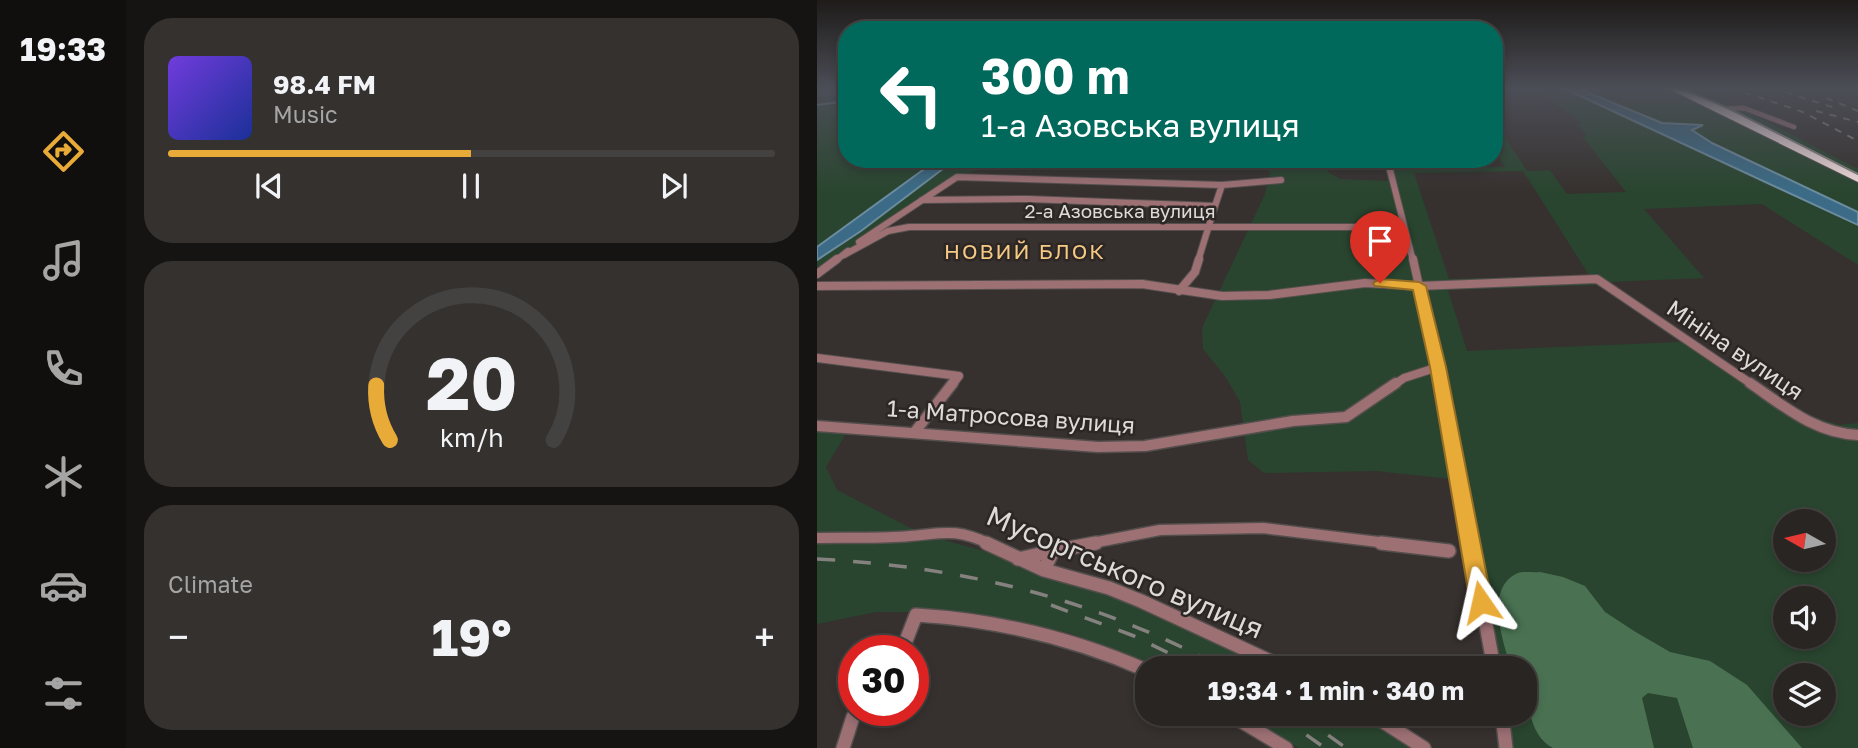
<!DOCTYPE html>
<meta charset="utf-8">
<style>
:root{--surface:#282522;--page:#34312f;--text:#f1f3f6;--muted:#a5a5a5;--line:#444240;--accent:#e9ab38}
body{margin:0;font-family:"Golos Text",sans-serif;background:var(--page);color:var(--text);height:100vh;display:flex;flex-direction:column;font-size:26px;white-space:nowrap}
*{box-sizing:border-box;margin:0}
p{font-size:23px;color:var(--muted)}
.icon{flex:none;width:38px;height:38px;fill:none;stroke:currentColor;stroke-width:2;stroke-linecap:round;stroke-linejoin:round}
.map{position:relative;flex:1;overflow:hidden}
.sheet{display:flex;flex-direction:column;gap:18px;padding:18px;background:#161413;width:691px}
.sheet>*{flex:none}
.banner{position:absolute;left:21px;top:21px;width:665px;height:147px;border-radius:28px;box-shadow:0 4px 10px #0003,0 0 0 2px var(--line);background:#00695c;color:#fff;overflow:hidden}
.needle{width:46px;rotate:278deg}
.controls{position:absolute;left:956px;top:509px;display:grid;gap:14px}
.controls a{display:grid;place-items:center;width:63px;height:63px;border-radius:50%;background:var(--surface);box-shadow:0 4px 10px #0003,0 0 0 2px var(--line);font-size:35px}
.speed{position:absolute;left:21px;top:635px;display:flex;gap:14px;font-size:35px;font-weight:700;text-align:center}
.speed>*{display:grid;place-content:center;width:91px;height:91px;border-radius:50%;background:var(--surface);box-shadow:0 4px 10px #0003,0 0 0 2px var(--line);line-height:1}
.speed .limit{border:10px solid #d22;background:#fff;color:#111}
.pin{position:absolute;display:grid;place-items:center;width:60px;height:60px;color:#fff;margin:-72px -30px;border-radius:50% 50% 50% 0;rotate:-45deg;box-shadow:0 0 7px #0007}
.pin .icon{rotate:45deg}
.me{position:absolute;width:77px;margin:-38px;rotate:349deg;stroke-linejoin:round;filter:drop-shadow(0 0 5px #0008)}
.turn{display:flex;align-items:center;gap:24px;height:147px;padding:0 28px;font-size:32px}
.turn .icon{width:91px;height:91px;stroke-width:2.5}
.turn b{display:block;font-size:49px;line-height:60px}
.big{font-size:52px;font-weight:700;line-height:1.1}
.sheet .tile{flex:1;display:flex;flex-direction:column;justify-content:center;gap:10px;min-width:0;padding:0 24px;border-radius:28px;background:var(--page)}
.sheet .dial{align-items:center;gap:0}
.dial svg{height:182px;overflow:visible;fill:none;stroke:var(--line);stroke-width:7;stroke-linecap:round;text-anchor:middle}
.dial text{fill:var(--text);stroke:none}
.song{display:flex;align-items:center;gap:21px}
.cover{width:84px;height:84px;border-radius:10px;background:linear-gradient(135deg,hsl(260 70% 55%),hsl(230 70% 35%))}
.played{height:7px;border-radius:4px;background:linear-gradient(90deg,var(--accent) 50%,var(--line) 50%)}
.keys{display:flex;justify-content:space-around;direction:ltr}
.heat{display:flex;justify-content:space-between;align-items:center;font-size:38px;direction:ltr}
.trip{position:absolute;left:318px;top:656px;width:402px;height:70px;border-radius:28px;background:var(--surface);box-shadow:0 4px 10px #0003,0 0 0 2px var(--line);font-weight:700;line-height:70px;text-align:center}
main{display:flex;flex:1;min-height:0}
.tab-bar{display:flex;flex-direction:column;width:126px;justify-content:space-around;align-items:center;background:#100f0e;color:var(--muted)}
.tab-bar .icon{width:49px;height:49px}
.tab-bar .active{color:var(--accent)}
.tab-bar b{font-size:32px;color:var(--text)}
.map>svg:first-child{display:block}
.green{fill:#29452f;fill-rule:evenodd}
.forest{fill:#4a7252}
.water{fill:#3b6b86;stroke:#6c8c9f;stroke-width:2}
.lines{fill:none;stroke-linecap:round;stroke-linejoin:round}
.stream{stroke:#6c8c9f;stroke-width:2}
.street-far4-casing{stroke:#544f4d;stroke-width:6}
.street-far3-casing{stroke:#544f4d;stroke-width:8}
.street-far2-casing{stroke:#544f4d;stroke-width:10}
.street-far1-casing{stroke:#544f4d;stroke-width:13}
.street-casing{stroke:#544f4d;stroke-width:16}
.highway-casing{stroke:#544f4d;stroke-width:2}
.street-far4{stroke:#9d7074;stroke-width:4.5}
.street-far3{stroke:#9d7074;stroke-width:6}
.street-far2{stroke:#9d7074;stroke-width:8}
.street-far1{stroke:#9d7074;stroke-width:10}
.street{stroke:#9d7074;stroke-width:13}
.highway{fill:#f7e0e2;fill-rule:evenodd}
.tram{stroke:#85817e;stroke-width:2}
.rail-far1{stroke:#85817e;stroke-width:2;stroke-dasharray:7 7;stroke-linecap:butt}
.rail{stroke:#85817e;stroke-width:3.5;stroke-dasharray:18 18;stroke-linecap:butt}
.route{fill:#e9ab38;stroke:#976f24;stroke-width:2}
.labels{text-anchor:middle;stroke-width:5;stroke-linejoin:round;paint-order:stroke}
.far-street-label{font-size:19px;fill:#dddad8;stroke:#2c2724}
.far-neighbourhood-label{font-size:21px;letter-spacing:2px;fill:#f6ca85;stroke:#2c2724}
.street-label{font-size:23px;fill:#dddad8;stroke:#2c2724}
.near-street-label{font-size:28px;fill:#dddad8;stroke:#2c2724}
</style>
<main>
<nav class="tab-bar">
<b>19:33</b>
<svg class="icon active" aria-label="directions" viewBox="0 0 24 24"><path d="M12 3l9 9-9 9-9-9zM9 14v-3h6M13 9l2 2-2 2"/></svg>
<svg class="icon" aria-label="music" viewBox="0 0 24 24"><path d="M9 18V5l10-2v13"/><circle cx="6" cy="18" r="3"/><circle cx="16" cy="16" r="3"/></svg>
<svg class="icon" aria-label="phone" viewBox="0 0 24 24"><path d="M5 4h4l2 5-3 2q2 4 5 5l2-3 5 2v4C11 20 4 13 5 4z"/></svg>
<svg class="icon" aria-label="climate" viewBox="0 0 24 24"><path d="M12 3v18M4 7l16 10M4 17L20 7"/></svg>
<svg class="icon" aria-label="car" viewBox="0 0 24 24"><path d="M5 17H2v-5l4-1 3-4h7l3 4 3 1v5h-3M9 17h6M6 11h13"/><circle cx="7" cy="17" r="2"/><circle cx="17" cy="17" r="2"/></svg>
<svg class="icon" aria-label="filters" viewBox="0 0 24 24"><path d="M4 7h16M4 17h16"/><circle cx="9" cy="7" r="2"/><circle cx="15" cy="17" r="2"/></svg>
</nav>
<section class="sheet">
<div class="tile">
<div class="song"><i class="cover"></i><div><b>98.4 FM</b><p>Music</p></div></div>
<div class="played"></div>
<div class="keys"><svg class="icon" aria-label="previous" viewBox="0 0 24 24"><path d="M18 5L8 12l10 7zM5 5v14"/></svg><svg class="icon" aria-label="pause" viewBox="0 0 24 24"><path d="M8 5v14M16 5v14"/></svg><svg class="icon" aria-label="next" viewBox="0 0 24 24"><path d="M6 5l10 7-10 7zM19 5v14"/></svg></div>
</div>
<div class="tile dial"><svg viewBox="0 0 100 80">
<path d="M14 69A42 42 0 1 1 86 69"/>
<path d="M14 69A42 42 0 0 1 8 45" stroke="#e9ab38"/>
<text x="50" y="56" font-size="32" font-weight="700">20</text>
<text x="50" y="72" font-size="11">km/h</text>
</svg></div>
<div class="tile"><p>Climate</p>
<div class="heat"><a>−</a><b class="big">19°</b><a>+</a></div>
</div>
</section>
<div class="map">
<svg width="1041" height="748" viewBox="0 0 1041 748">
<rect width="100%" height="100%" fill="#36312e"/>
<!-- green -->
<path class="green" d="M0,88H30V159H121L0,247Z
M703,88H746L1041,225V265L945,204L827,209L887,278L792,282L979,411L1022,425L1041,423V748H680L679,714H709V668H671L635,479L559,471L447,473L431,460L423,402L408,376L386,349L385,328L448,194L453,172L445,167L342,169L185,165L136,176L0,272V260L44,231L139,159H269L272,164L509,159L511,172L523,179L571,181L566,159H581L584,169L688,167L677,148V138L688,137L710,171L733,170L750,194L809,192L765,136L770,135L760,124L764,123L760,118L713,89ZM706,171L772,275L632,279L597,173ZM781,285L863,342L650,351L631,290ZM968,522H1006V560H968ZM968,598H1006V637H968ZM968,676H1006V714H968Z
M760,88H851L892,105L1041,183V212L895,143L875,130L885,124L845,123Z
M858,88C894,88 1003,150 1041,169V177L904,107Z
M0,427L32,428L9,467L20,490L105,534L195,559L348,608L466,668H339L253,633L150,612H59L0,624Z
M426,714H554L612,748H482Z"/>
<!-- forest -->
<path class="forest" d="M723,572L746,577L768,586L788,612L817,631L853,652L893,661L930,685L985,748H876L860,698L831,693L825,698L837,748H736C710,735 709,693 709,668H694C687,644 666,588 701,573C706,571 717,573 723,572Z"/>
<!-- water -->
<path class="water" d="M746,88H760L845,123L886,125L875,130L895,143L1041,212V225Z
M121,159H139L44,231L0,260V247Z"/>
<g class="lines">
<!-- stream -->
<path class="stream" d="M0,105L30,101"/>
<defs>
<path id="street-far4" d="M903,109L927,108L977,127
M570,159L571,164"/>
<path id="street-far3" d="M571,162L596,261
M105,200L211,199L398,206L381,261
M398,206L405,185L464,180
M42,242L140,177L405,185
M27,255L71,231L92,227H540L585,224
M18,261L31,251"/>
<path id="street-far2" d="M596,259L624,385
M0,274L20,259
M0,286L325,284L405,296L452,295L548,283L602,286L780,279L936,385
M362,291L378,272L382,259
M0,358L142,376L135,385
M577,385L587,378L621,367"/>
<path id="street-far1" d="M624,383L654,544
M933,383C968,407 998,433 1041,435
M0,426L281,447L328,446L476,421L529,417L579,383
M97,433L136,383
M0,538C31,537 63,539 93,536C129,533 138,528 173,544
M270,544L343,530L446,528L578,544"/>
<path id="street" d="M169,543L227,570L292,588L324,601L468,668
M564,543L632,551
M654,543L677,668
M236,551L279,543
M201,559L236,551L227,570
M85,651L99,615C181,620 256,638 331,671
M412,714L469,748
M554,714L607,748
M685,714L689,748
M26,748L36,717L44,710"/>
<path id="highway" d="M850,88C877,85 1008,159 1041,175V182Z"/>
</defs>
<!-- street-far4 casing -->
<use href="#street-far4" class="street-far4-casing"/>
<!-- street-far3 casing -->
<use href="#street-far3" class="street-far3-casing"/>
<!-- street-far2 casing -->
<use href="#street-far2" class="street-far2-casing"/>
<!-- street-far1 casing -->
<use href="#street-far1" class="street-far1-casing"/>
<!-- street casing -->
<use href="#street" class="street-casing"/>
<!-- highway casing -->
<use href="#highway" class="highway-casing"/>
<!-- street-far4 -->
<use href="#street-far4" class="street-far4"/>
<!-- street-far3 -->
<use href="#street-far3" class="street-far3"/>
<!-- street-far2 -->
<use href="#street-far2" class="street-far2"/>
<!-- street-far1 -->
<use href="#street-far1" class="street-far1"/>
<!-- street -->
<use href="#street" class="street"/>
<!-- highway -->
<use href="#highway" class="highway"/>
<!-- tram -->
<path class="tram" d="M863,88L911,108L1041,174"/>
<!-- rail-far1 -->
<path class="rail-far1" d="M914,88L986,112L1041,141
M955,88L1015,107
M1009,98L1041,111
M999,111L1041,122"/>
<!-- rail -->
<path class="rail" d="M0,559C148,567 275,598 406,668
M234,605L317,636L382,668
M460,714L508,748
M482,714L529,748"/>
</g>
<!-- sky -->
<linearGradient id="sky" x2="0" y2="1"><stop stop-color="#1e1b19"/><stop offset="0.46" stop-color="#4c4e57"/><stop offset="1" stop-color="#4c4e57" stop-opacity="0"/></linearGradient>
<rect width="1041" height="192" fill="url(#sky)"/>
<!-- route -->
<path class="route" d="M563,279L602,282L609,286L629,367L675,602L672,610L664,613L656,610L653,602L613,367L596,290L558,286L556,283Z"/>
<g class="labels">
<!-- far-street labels -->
<g class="far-street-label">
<text x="303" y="218">2-а Азовська вулиця</text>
</g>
<!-- far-neighbourhood labels -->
<g class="far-neighbourhood-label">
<text x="208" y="259">НОВИЙ БЛОК</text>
</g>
<!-- street labels -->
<g class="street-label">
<text transform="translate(918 350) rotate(34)" y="8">Мініна вулиця</text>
<text transform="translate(194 417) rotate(4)" y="8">1-а Матросова вулиця</text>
</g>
<!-- near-street labels -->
<g class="near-street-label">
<text transform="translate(308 572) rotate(23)" y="10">Мусоргського вулиця</text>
</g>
</g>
</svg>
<div class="controls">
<a><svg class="needle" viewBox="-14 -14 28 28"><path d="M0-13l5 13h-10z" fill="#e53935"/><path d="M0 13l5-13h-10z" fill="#a5a5a5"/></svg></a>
<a><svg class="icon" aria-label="sound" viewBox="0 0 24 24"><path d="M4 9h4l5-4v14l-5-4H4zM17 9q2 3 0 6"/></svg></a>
<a><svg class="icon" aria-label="layers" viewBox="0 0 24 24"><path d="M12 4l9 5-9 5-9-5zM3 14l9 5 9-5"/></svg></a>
</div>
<div class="speed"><div class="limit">30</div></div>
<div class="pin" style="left:563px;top:283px;background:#d93025"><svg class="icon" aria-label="arrive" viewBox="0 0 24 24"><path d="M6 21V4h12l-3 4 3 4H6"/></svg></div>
<svg class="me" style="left:664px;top:602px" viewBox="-20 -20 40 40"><path d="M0-17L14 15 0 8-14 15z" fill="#e9ab38" stroke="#fff" stroke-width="4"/></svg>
<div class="trip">19:34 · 1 min · 340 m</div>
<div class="banner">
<div class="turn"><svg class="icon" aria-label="left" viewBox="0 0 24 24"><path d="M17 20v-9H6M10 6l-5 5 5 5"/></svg><div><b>300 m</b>1-а Азовська вулиця</div></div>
</div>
</div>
</main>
